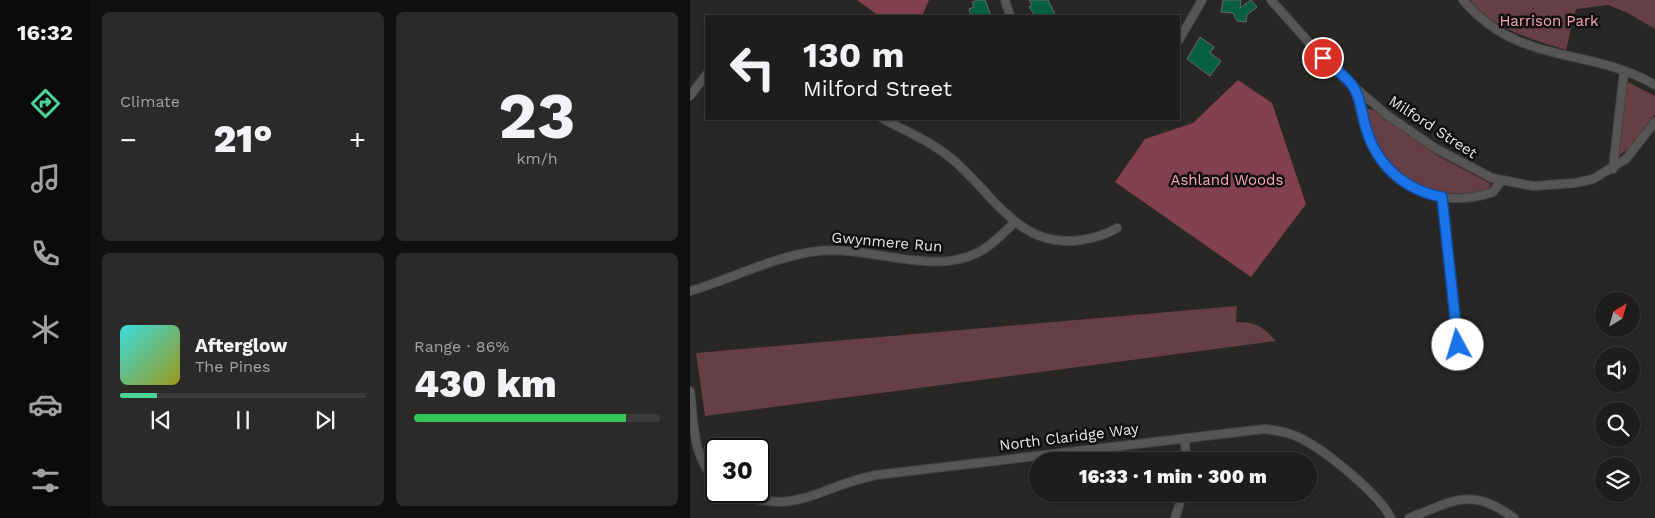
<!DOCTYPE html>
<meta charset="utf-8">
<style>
:root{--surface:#1f1c1c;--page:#2c2929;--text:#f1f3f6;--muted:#a1a1a3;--line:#3c3a3b;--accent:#4cd39a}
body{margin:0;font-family:"Work Sans",sans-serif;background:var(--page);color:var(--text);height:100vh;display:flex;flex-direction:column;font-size:19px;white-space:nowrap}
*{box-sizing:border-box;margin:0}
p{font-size:16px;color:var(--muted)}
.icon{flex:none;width:28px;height:28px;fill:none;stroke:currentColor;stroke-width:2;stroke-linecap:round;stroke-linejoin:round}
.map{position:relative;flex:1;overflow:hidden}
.drawer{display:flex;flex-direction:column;gap:12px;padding:12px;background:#110f0f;width:600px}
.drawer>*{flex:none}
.guide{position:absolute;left:15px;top:15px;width:475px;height:105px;border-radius:0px;box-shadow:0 2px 8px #0003,0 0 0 1px var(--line);background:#1f1c1c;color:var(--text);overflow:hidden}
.needle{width:32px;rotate:37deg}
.buttons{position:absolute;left:905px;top:292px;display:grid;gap:10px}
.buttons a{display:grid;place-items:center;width:45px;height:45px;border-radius:50%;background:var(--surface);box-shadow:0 2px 8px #0003,0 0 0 1px var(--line);font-size:25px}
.speed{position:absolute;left:15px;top:438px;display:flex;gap:10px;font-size:25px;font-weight:700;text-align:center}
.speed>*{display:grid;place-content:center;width:65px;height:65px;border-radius:50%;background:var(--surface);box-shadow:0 2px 8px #0003,0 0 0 1px var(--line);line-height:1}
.speed .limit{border:2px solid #111;border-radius:8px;background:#fff;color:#111}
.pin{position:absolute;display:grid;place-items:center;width:42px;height:42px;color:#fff;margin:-21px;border:2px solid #fff;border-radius:50%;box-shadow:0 1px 5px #0007}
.me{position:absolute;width:55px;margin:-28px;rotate:354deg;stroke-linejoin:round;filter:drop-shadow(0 0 4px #0008)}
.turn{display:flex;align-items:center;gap:18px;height:105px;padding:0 15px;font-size:22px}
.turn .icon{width:65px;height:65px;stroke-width:2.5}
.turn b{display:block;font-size:35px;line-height:42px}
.big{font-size:38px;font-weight:800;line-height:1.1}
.drawer .widget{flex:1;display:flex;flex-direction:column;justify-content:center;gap:8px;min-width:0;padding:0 18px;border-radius:8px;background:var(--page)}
.drawer .dial{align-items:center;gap:0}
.dial b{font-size:65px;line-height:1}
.song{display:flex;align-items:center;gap:15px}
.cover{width:60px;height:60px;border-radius:8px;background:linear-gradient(135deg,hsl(180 70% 55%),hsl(60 70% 35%))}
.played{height:5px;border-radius:2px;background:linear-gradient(90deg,var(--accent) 15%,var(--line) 15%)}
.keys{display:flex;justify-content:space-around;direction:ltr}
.heat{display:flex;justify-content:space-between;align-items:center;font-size:28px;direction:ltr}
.charge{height:8px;border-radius:4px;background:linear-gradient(90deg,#34c759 86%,var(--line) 0)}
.drawer .tiles{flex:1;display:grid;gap:12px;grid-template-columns:repeat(2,1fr)}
.trip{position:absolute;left:339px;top:452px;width:288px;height:50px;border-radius:25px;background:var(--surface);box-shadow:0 2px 8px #0003,0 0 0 1px var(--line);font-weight:800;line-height:50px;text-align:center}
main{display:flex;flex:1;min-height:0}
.dock{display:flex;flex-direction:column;width:90px;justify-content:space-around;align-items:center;background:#0c0b0b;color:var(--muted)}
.dock .icon{width:35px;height:35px}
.dock .current{color:var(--accent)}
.dock b{font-size:22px;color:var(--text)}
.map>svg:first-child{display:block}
.green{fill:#663e46}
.forest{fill:#83404f}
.building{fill:#086040;stroke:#656866}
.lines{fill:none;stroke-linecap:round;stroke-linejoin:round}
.street-casing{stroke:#454242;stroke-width:10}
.street{stroke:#585555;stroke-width:8}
.route-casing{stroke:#114b97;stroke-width:12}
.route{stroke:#1a73e8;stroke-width:9}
.labels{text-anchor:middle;stroke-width:5;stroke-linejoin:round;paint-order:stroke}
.park-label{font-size:15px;fill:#f9a7b6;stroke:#110f10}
.street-label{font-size:15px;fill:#e7e5e5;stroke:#110f10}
</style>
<main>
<nav class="dock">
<b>16:32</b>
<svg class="icon current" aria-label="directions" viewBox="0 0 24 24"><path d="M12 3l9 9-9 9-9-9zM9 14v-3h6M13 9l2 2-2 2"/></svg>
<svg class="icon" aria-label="music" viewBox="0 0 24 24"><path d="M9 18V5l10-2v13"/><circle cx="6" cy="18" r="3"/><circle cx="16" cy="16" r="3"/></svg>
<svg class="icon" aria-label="phone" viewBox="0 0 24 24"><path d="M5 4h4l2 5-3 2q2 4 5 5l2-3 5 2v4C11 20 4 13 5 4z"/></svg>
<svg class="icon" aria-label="climate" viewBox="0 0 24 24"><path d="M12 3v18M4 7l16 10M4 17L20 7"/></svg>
<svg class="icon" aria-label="car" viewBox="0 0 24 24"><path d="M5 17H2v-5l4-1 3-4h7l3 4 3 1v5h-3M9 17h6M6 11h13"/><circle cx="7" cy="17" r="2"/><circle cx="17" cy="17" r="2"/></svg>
<svg class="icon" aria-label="filters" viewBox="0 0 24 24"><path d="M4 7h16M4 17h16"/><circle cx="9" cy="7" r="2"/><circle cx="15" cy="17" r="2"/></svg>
</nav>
<section class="drawer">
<div class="tiles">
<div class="widget"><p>Climate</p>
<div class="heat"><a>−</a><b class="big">21°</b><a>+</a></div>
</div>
<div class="widget dial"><b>23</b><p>km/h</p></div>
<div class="widget">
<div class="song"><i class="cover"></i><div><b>Afterglow</b><p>The Pines</p></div></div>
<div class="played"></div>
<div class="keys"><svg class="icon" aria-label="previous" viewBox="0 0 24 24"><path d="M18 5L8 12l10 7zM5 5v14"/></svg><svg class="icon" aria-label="pause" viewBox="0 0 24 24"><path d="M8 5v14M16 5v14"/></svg><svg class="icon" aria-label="next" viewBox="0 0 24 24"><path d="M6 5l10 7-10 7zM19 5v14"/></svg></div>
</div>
<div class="widget"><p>Range · 86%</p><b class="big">430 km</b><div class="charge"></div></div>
</div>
</section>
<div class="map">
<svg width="965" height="518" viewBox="0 0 965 518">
<rect width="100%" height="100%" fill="#292626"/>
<!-- green -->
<path class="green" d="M780,0H965V29L938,13L918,5L886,9L876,50C841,39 805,30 780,0Z
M938,82L965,96V114L940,147L930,155L928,154L936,87Z
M676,108L685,111L748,156L801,184C798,193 787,192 778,193C718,199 691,165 674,113Z
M547,306L546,322C566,322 572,326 586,341L15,416L6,353Z"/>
<!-- forest -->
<path class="forest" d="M167,0H239L232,16H189Z
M548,80L582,103L616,204L561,277L425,182L455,139L503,123Z"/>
<!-- building -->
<path class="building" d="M288,0H295L301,16H281L279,9L284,7L282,2Z
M339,0H358L366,16H345L339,7L342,6Z
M533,0H551L550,8L561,0L567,7L557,15L556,22L547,21L543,13L531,12Z
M510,37L524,47L520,53L531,61L520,76L497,59Z"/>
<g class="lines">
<defs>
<path id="street" d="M315,0L320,16
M581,0L640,66L697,115L745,148L802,178L843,186L885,183L903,179L936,159L965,122
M773,0C830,67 899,46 965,85
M489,40L512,0
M664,87C670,107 673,128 682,146C704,192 757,208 803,192L811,181
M0,96L16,75
M193,119C216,131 242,142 262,159C303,193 329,250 391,240C405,238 415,235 427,228
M923,169L934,71
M752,197L770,363
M0,291C42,279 84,256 128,251C178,245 241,276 287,253C302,246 313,233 325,222
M0,391C4,421 2,458 26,480
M495,438L496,461
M40,491C107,518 126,487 186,475L574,429C586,430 597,432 608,437C634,449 688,493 701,518
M485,518L493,494
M719,518C764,501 781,486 824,518"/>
</defs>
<!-- street casing -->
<use href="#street" class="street-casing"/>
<!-- street -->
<use href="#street" class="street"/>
</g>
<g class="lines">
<defs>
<path id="route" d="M633,58C642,67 658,77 664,88C670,97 672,114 675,125C685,163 713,190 752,197L768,345"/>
</defs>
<!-- route casing -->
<use href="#route" class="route-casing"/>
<!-- route -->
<use href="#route" class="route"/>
</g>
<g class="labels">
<!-- park labels -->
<g class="park-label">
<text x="859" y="26">Harrison Park</text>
<text x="537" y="185">Ashland Woods</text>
</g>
<!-- street labels -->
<g class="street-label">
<text transform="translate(743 127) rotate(33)" y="5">Milford Street</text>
<text transform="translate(197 242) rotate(5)" y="5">Gwynmere Run</text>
<text transform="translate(379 437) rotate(-7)" y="5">North Claridge Way</text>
</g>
</g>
</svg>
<div class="buttons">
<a><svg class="needle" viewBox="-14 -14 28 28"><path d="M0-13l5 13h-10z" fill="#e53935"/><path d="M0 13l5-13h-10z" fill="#a1a1a3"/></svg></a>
<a><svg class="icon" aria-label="sound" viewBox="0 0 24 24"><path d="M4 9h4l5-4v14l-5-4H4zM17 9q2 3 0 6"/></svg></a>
<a><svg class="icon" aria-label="search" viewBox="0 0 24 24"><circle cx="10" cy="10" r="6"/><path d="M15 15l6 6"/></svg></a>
<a><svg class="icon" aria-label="layers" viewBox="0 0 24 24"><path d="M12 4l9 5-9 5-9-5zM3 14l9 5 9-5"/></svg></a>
</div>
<div class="speed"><div class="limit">30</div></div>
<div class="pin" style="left:633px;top:58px;background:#d93025"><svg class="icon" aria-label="arrive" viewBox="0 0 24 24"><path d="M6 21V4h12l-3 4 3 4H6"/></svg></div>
<svg class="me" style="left:768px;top:345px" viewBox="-20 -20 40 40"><circle r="19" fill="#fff"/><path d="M0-13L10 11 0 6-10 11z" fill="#1a73e8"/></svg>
<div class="trip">16:33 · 1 min · 300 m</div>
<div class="guide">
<div class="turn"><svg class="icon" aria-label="left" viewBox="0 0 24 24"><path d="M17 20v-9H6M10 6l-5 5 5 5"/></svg><div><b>130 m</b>Milford Street</div></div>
</div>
</div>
</main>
